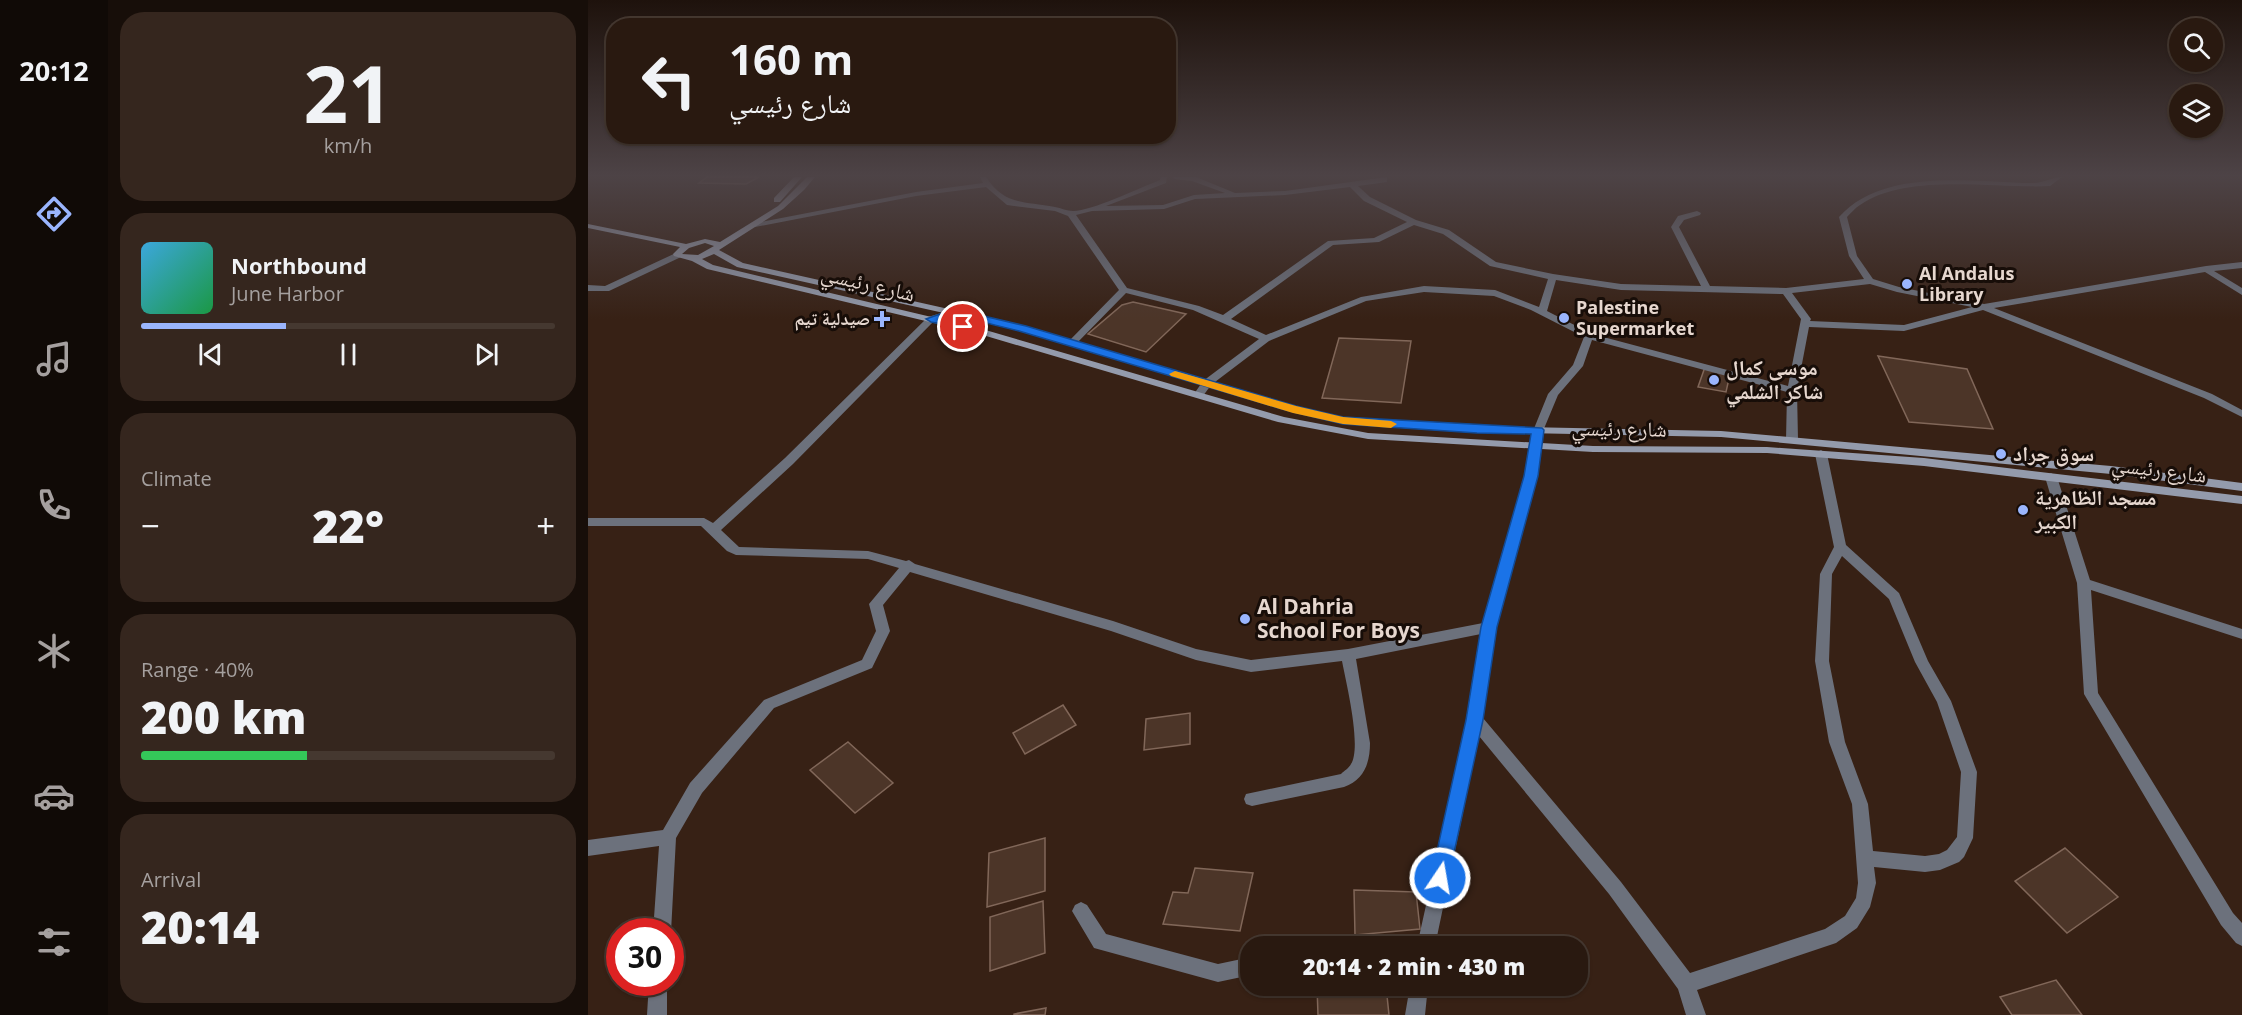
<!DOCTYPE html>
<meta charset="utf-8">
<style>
:root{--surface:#291910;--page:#35261e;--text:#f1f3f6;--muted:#a5a09f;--line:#453830;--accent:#9ab5fd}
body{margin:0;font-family:"Open Sans","Noto Naskh Arabic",sans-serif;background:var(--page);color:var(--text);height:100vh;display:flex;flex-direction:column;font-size:22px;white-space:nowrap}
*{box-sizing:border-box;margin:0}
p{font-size:20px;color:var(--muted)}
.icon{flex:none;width:33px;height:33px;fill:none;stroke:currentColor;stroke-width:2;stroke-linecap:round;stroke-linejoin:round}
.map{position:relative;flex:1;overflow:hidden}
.sheet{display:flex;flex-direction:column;gap:12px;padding:12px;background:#170e09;width:480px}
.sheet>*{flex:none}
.guide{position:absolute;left:18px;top:18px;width:570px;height:126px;border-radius:24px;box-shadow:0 2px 4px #0004,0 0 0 2px var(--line);background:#291910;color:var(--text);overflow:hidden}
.tools{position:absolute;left:1581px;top:18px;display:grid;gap:12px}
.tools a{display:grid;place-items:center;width:54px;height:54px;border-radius:50%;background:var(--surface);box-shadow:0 2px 4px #0004,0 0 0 2px var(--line);font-size:30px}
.speed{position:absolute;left:18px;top:918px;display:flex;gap:12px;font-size:30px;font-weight:700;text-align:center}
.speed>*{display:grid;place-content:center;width:78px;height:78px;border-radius:50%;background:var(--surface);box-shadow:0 2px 4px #0004,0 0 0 2px var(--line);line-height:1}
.speed .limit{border:9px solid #d22;background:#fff;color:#111}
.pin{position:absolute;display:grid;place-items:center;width:51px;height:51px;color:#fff;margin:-26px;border:3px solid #fff;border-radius:50%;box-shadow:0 2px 6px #0007}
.me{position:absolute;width:66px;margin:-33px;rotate:12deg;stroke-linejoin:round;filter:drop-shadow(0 0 4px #0008)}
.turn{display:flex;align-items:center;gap:21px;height:126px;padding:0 24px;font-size:27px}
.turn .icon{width:78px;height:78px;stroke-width:2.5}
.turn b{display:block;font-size:42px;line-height:51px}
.big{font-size:45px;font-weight:800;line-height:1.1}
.sheet .card{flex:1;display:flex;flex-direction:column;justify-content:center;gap:9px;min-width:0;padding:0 21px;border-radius:24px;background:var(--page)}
.sheet .dial{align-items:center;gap:0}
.dial b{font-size:78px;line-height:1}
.song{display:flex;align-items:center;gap:18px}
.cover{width:72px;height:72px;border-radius:9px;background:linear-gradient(135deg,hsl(200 70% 55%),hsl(140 70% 35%))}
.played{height:6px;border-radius:3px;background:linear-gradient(90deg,var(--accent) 35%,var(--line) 35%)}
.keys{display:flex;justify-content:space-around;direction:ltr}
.heat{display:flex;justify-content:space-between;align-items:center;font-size:33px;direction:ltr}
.charge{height:9px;border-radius:4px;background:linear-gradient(90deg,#34c759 40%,var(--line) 0)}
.trip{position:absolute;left:652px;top:936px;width:348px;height:60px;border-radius:24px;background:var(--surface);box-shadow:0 2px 4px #0004,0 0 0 2px var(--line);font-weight:800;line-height:60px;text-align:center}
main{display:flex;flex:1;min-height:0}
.menu{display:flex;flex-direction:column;width:108px;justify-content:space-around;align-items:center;background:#100a06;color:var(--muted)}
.menu .icon{width:42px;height:42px}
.menu .active{color:var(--accent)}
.menu b{font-size:27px;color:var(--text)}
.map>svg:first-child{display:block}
.building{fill:#4c3528;stroke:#816759;stroke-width:1.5}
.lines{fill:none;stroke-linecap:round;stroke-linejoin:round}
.street{fill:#6c717c;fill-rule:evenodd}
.secondary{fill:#949bac;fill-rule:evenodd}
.route{fill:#1a73e8;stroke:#114b97;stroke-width:1.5}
.slow{fill:#f59e0b}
.poi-dot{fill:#9ab5fd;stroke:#170d08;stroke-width:2}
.labels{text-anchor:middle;stroke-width:6;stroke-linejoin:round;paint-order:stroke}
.far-poi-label{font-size:18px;font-weight:bold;fill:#e6d7cf;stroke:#170d08;text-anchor:start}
.street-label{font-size:21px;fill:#e6d7cf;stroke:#170d08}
.poi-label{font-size:21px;font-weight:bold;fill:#e6d7cf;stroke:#170d08;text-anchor:start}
</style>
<main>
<nav class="menu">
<b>20:12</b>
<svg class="icon active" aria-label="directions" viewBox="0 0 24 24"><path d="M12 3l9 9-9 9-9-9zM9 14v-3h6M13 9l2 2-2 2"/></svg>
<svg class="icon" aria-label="music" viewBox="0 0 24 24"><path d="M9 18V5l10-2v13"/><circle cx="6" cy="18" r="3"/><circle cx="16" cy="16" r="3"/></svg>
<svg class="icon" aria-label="phone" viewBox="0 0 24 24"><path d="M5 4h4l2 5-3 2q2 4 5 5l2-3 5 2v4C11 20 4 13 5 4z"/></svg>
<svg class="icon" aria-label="climate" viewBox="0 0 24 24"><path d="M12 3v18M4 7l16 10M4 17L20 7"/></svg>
<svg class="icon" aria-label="car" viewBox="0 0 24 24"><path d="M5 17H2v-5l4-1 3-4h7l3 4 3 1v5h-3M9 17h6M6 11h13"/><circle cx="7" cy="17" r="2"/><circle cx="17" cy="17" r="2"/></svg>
<svg class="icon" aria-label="filters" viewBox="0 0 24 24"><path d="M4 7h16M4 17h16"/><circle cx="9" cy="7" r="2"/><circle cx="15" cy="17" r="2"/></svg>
</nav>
<section class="sheet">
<div class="card dial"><b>21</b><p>km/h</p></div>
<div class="card">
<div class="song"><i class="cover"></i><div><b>Northbound</b><p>June Harbor</p></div></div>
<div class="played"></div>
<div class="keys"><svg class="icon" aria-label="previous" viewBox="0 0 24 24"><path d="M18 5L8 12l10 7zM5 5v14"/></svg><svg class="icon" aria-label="pause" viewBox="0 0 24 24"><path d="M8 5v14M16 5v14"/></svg><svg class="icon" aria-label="next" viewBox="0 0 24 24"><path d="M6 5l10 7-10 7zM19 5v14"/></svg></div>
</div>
<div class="card"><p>Climate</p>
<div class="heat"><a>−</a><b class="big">22°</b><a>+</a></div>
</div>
<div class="card"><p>Range · 40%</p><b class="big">200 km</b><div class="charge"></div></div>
<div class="card"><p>Arrival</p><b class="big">20:14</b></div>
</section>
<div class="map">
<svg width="1654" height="1015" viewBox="0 0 1654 1015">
<rect width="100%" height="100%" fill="#372115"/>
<!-- building -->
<path class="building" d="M119,177H171L158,184L111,183Z
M545,302L598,314L558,352L500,334L534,305Z
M751,338L823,341L813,403L734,398Z
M1290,356L1379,369L1405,429L1321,422Z
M1117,367L1142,374L1138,392L1110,387Z
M475,705L488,725L437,754L425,733Z
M602,713V744L556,750L558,719Z
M260,742L305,783L267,813L222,770Z
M457,838V891L399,907L401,853Z
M1477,848L1530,897L1479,933L1427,881Z
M607,868L665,873L652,931L575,924L585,892L600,893Z
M766,890L828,892L832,929L767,935Z
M455,901L457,953L402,971V917Z
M1468,980L1494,1015H1424L1412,997Z
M729,986H798L801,1015H730Z
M458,1008L457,1015H426V1014Z"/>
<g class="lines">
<!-- street -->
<path class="street" d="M392,177H398C417,206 437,201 467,207C473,208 479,211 485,211C504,211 551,188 572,180L573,177H579L578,183L518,206L575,205L606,195L637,193L604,181L587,179L584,177H608L647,193L697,191L799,177V182L770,186L782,197L828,220L861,230L908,262L965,274L1033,284L1113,286L1083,227L1090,216L1109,211L1113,213L1112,215L1096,220L1091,227L1122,286L1198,288L1276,279L1261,256L1251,217C1295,167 1385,182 1444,183C1457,183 1464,177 1474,177L1462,186C1408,189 1319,172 1272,205C1267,208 1263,213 1259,217L1269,256L1285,279L1311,287L1396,304L1618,266L1654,262V268L1626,271L1654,288V295L1617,272L1406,308L1624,394L1654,410V417L1616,398L1395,310L1316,331L1221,327L1209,390L1210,440L1204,443L1198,440L1199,392L1004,340L995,366L970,395L955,431L949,476L908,627L895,718L1033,882L1102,973L1237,929L1257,916L1268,898L1270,883L1264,804L1241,742L1227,661L1232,574L1246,547L1227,454L1229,452L1233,450L1239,454L1258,545L1311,593L1340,661L1363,701L1389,772L1385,838L1376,857L1371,862L1352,870L1337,872L1286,867L1288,883L1282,907L1269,928L1248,943L1109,990L1118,1015H1098L1090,989L1021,894L891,736L847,946H829L879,720L893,634L768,659L782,743C782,763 776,780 756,787L664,806L658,804L656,799L658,794L753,774C756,771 761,768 763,764C774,747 758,682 754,661L663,672L608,660L523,631L322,572L295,605L302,631L284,668L186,708L114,793L88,838L83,932H65L71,846L0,856V840L75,830L102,783L176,700L274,660L288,631L281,604L311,568L280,559L148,555L139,551L113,526H0V518H116L125,523L197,458L340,317L366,309L371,312L346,321L205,464L133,530L151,547L280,551L318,561L321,560L327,564L525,621L608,649L663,660L760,649L895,623L937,476L945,431L960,394L985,365L996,337L943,310L906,296L836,292L778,301L681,341L623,385L615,396L611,397L606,394L615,381L671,339L605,310L538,293L487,345H481V341L531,290L480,216L467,211L419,205L398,187L328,196L167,227L163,225L167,223L328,192L395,183ZM762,187L776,201L819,222L786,238L740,241L635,315L611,306L539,288L488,215L504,211L576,209L607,199L697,195ZM826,225L855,234L902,266L960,279L951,307L907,290L836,286L773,297L678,335L643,319L745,245L791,242ZM968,280L1033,290L1195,294L1213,319L1200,386L1004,334L959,311ZM1282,284L1309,292L1384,307L1316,325L1222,321L1223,319L1204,293ZM1254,556L1301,599L1327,662L1349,702L1373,772L1369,837L1359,850L1351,854L1337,856L1285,851L1280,804L1257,742L1241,661L1244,574Z
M90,252L93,253V257L21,291H0V285L17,286Z
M1463,473L1469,477L1502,580L1654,629V639L1503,590L1510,693L1645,913L1654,923V946L1648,943L1633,925L1496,694L1489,583L1457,477Z
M493,902L499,905L518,934L630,964L663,957V975L630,982L506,948L484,911L487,905Z
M61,982H79V1015H59Z
M822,986H840L837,1015H817Z"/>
<!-- secondary -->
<path class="secondary" d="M206,177H214L192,202H186V198Z
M219,177H227L216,190L195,209L131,250L155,263L437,326L707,406L755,417L889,426L1133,431L1523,466L1654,483V491L1523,474L1133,437L889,432L755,423L701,411L432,330L149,267L126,254L114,259L125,265L394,329L696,417L780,433L1005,446L1179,447L1336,458L1654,496V504L1336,466L1179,453L1005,452L780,439L690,422L388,333L119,269L104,261L86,256L85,254L92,247L0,228V224L98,244L117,239L132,242L190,206ZM117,243L126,246L110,255L94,254L101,248Z"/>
</g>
<!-- sky -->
<linearGradient id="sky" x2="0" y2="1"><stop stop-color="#1e120c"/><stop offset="0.55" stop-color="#4d4346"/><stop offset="1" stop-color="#4d4346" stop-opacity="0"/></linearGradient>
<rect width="1654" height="319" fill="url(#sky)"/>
<!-- route -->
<path class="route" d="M366,309L438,326L708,406L755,417L954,428L956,430L950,476L909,627L895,720L859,885L852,888L845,885L843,878L878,720L893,627L936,476L943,434L889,433L755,424L701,411L431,331L366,315L355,319L379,325V329L343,322L338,319Z"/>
<!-- slow -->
<path class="slow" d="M587,371L708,406L755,417L803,421L809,424L803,428L755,424L705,413L583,376L581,374Z"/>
<!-- markers -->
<g class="poi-dot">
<circle cx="1319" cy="284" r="6"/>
<circle cx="976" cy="318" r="6"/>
<path d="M291 310h6v6h6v6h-6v6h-6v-6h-6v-6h6z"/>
<circle cx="1126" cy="380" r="6"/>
<circle cx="1413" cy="454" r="6"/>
<circle cx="1435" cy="510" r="6"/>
<circle cx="657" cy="619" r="6"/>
</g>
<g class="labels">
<!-- far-poi labels -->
<g class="far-poi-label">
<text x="1331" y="280">Al Andalus<tspan x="1331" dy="21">Library</tspan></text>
<text x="988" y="314">Palestine<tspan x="988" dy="21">Supermarket</tspan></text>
<text x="282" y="325" text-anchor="end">صيدلية تيم</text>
</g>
<!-- street labels -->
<g class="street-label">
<text transform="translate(280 284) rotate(13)" y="7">شارع رئيسي</text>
<text transform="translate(1031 429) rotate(1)" y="7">شارع رئيسي</text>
<text transform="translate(1571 470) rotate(7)" y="7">شارع رئيسي</text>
</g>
<!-- poi labels -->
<g class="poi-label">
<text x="1138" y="375">موسى كمال<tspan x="1138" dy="24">شاكر الشلمي</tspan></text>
<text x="1425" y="461">سوق جراد</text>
<text x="1447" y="505">مسجد الظاهرية<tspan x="1447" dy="24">الكبير</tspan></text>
<text x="669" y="614">Al Dahria<tspan x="669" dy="24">School For Boys</tspan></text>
</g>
</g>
</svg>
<div class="tools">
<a><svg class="icon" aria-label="search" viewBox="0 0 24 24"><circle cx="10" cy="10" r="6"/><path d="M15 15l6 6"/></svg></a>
<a><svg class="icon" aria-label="layers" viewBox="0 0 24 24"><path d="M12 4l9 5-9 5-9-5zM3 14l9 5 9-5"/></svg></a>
</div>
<div class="speed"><div class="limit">30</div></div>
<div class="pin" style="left:375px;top:327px;background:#d93025"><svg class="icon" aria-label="arrive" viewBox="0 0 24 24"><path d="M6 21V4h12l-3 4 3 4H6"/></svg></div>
<svg class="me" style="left:852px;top:878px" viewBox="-20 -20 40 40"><circle r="17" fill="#1a73e8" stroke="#fff" stroke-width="3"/><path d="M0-11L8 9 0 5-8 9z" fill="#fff"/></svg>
<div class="trip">20:14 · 2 min · 430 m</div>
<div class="guide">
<div class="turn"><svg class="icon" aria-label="left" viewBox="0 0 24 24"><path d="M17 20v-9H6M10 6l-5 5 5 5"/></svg><div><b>160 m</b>شارع رئيسي</div></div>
</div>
</div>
</main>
